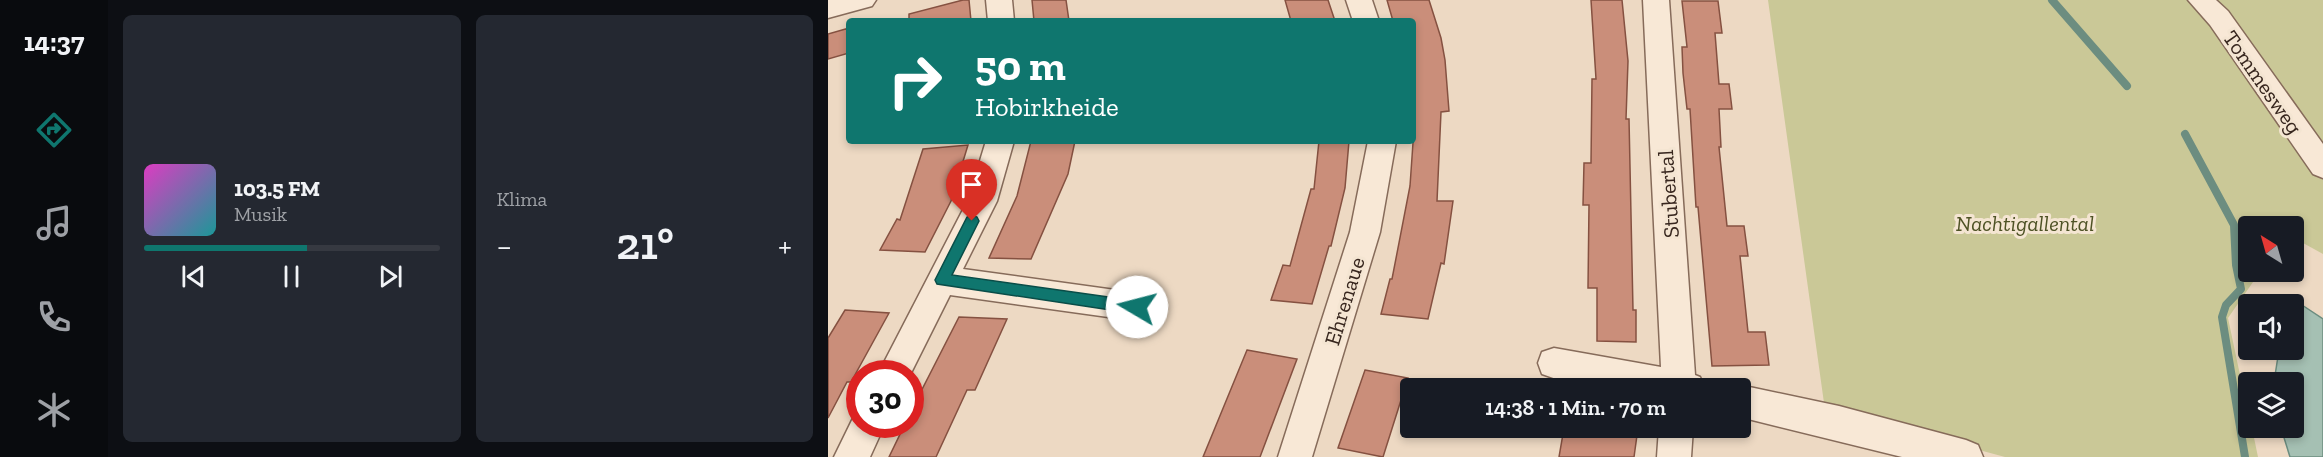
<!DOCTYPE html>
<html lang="de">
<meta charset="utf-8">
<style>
:root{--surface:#171b24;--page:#242831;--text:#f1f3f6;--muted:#9ea1a6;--line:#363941;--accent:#0f766e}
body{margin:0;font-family:"Zilla Slab",serif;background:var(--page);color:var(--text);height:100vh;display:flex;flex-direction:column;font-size:22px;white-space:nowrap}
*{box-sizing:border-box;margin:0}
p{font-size:20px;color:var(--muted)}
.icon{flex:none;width:33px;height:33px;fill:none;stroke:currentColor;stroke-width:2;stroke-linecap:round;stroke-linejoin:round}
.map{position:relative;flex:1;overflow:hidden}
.panel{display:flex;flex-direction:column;gap:15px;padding:15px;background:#0d0f14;width:720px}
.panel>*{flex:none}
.banner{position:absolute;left:18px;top:18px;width:570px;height:126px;border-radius:6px;box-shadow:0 3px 9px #0003;background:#0f766e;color:#fff;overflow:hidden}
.needle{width:39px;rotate:323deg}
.buttons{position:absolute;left:1410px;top:216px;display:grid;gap:12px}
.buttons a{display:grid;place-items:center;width:66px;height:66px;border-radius:6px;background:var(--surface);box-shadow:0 3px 9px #0003;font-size:30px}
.speed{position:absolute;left:18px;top:360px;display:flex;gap:12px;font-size:30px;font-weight:700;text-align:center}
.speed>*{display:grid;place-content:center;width:78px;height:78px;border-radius:50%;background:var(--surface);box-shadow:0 3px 9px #0003;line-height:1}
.speed .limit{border:9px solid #d22;background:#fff;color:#111}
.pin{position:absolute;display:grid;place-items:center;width:51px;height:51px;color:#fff;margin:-62px -26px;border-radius:50% 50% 50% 0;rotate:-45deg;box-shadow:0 0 6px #0007}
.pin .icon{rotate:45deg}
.me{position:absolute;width:66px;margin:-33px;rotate:278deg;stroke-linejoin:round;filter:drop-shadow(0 0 4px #0008)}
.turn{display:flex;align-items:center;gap:21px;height:126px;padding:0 30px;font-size:27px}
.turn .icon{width:78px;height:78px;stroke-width:2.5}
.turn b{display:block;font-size:42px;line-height:51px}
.big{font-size:45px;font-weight:600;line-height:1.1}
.panel .tile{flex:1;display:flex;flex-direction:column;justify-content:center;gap:9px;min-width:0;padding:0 21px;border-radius:9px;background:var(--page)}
.song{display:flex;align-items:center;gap:18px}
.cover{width:72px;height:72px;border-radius:9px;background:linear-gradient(135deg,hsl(310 70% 55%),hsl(180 70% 35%))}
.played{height:6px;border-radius:3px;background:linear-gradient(90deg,var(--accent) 55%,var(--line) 55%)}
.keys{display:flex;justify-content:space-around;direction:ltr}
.heat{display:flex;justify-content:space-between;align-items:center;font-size:33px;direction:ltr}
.panel .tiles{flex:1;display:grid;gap:15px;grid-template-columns:repeat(2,1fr)}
.trip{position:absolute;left:572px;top:378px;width:351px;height:60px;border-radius:6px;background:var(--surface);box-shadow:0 3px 9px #0003;font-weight:600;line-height:60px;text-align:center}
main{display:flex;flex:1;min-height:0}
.menu{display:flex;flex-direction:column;width:108px;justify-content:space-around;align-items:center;background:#090b0e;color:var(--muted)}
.menu .icon{width:42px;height:42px}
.menu .selected{color:var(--accent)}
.menu b{font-size:27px;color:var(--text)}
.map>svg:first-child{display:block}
.green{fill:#cac897}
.water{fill:#a5c0b3;stroke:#6c8d80;stroke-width:1.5}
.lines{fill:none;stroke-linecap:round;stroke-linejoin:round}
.stream{stroke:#6c8d80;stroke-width:8}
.building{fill:#ca8e7a;stroke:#855141;stroke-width:1.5}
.minor-casing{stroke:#866b5a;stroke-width:3}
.minor{fill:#f8e8d6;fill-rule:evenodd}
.route{fill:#0f766e;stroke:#0a4d48;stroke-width:1.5}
.labels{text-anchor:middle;stroke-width:6;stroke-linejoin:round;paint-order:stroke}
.street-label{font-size:22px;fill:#37261e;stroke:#f4e5d2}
.park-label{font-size:22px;font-style:italic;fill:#4e5225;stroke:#f4e5d2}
</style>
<main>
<nav class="menu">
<b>14:37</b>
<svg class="icon selected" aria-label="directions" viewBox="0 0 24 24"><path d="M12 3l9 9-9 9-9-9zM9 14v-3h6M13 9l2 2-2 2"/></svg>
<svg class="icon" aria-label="music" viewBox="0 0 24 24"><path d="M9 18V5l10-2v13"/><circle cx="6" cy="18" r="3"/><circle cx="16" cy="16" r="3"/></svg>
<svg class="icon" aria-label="phone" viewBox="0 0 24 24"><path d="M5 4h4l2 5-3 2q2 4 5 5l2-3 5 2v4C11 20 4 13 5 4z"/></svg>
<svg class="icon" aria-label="climate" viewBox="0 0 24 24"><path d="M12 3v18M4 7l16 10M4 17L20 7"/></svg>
</nav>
<section class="panel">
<div class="tiles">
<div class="tile">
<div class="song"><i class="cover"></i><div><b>103.5 FM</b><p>Musik</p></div></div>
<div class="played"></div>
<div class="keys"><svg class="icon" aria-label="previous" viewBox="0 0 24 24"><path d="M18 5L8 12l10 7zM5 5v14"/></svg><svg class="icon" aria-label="pause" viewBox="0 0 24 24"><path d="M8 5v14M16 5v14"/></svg><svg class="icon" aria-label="next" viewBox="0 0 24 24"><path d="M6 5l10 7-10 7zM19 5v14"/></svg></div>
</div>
<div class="tile"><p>Klima</p>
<div class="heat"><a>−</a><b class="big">21°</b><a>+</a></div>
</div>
</div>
</section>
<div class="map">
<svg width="1495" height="457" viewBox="0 0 1495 457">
<rect width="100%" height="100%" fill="#edd9c3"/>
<!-- green -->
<path class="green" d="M940,0H1495V254L1466,238V226H1420V272H1432L1400,318L1420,413V428H1424L1430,457H1177L1022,415L996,403Z"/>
<!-- water -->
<path class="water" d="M1474,305L1495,319V457H1462L1453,428H1466V382H1446L1451,350H1466V311Z"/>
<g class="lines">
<!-- stream -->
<path class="stream" d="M1224,0L1299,86
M1357,134L1406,225L1408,265L1413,289L1398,305L1394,317L1417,457"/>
</g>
<!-- building -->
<path class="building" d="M135,0H141L143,21H81V14Z
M204,0H238L241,21H206Z
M457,0H500L507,21H463Z
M559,0H601L613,38L617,60L621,111L613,112L609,201H625L616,264L613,263L600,319L553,314L562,279H564L582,186L587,114L585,21H565Z
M763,0H794L800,61L798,119H801L805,310H808V342L769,341V288H760L761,205H755L756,163H763L764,79H768Z
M854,1H890L894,33H887L891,84H901L904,109H891L893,147H891L899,226H916L920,256H912L920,332H937L941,365L884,366L870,207H868L862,109H859L855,73L854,47H859Z
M21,28V53L0,59V34Z
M203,141H247L240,174L203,259L161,258L189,196Z
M491,141H521L517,188L503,246H501L484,304L443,300L455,265L462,266L483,189H486Z
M140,145L123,201L97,252L52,250L69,219L72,220L95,149Z
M17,310L61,313L23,382H19L0,418V338Z
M131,317L179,319L147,390H139L108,457H61L77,424H82V413Z
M419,350L469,359L432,457H375Z
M537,370L580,378L555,457L510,448Z
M736,428H810L806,457H731Z"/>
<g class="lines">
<defs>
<path id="minor" d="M0,0H48L44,6L0,18Z
M158,0H184L186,21H160Z
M518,0H544L551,21H525Z
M815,0H841L867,375L872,377L877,388C823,388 765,394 714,374L710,363L714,352L726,348L833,367Z
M1360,0H1388L1400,11L1495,144V178L1485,174L1382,25Z
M158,141H186L169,201L135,269L309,293L320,297L325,307L320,317L309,321L122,295L82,375V374H50L140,200Z
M540,141H568L552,232L484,457H450L522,232Z
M912,385L1011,406L1138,440L1150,445L1155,457H1074L912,417V388H903Z
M32,411V424H57L42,457H6L28,412Z
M831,428H865L863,457H829Z"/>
</defs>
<!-- minor casing -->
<use href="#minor" class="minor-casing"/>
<!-- minor -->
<use href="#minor" class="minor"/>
</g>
<!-- route -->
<path class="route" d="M144,215L149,217L151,221L124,275L309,301L314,302L316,307L314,312L309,314L109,284L107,280L109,276L139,217Z"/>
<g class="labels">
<!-- street labels -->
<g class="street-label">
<text transform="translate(1435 82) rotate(55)" y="8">Tommesweg</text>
<text transform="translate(840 194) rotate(-94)" y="8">Stubertal</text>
<text transform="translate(516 301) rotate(-73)" y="8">Ehrenaue</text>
</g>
<!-- park labels -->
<g class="park-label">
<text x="1197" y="231">Nachtigallental</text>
</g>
</g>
</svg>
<div class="buttons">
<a><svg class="needle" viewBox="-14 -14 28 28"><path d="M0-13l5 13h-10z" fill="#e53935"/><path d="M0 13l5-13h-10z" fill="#9ea1a6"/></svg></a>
<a><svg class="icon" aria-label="sound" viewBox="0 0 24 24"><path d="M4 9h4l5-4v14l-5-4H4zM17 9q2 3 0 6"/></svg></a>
<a><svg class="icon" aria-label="layers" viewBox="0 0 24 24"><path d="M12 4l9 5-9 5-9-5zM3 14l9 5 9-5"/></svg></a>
</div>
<div class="speed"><div class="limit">30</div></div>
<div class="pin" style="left:144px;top:221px;background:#d93025"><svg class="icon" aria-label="arrive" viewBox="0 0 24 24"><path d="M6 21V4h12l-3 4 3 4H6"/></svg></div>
<svg class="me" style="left:309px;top:307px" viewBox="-20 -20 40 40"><circle r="19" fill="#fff"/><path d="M0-13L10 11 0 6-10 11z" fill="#0f766e"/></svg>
<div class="trip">14:38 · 1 Min. · 70 m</div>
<div class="banner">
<div class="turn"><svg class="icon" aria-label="right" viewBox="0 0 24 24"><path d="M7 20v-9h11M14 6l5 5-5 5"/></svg><div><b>50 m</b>Hobirkheide</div></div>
</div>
</div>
</main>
